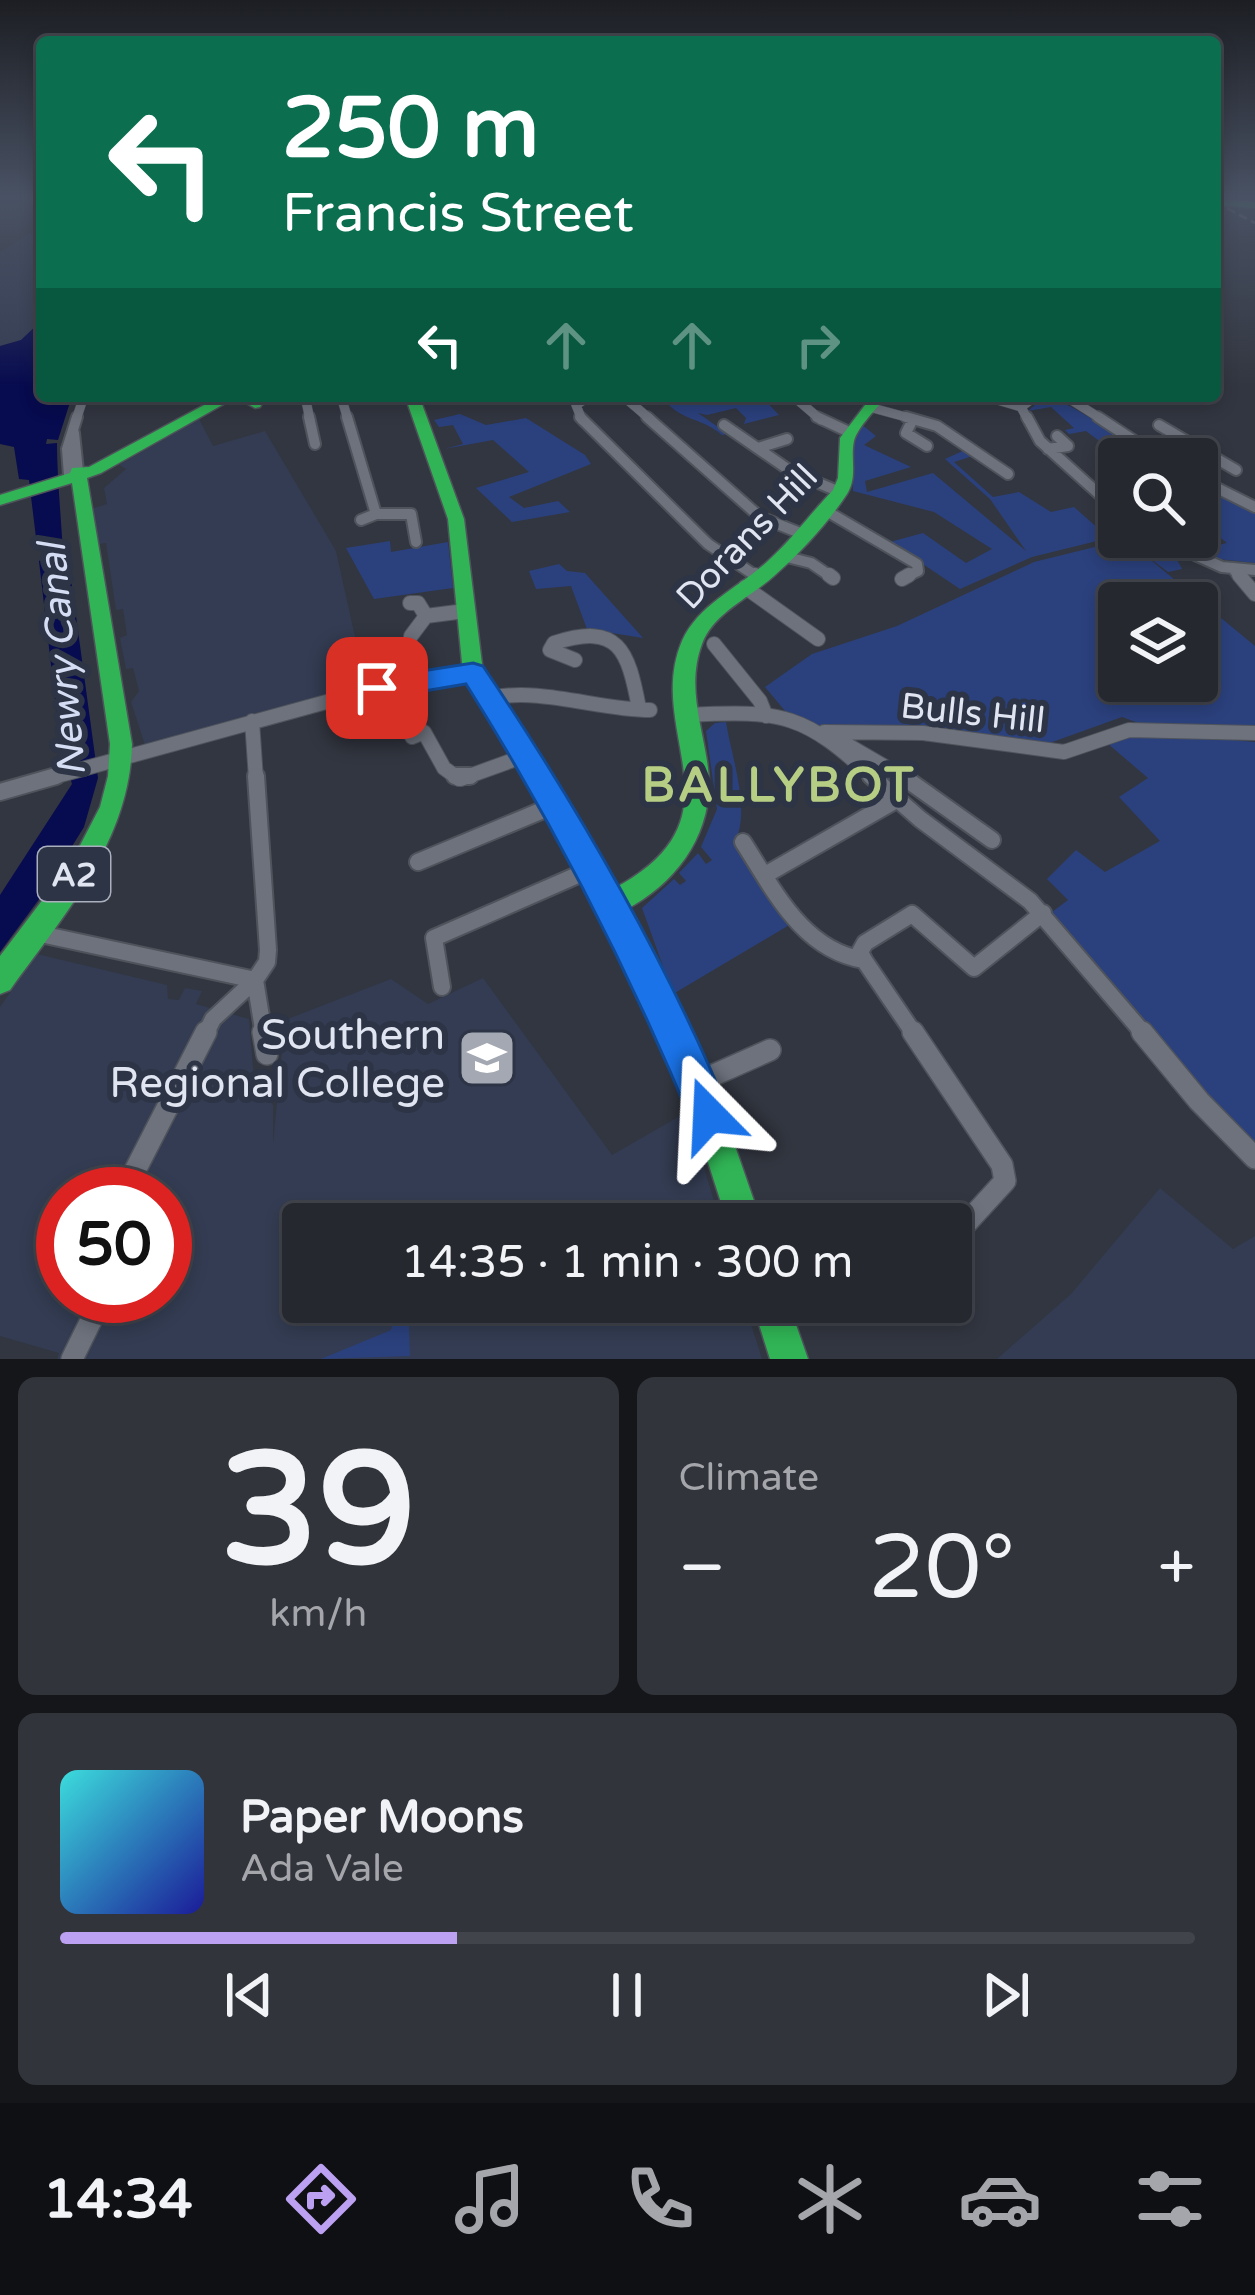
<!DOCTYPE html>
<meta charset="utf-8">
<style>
:root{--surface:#262830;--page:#32343c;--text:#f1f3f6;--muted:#a4a6ab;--line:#42444c;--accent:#bca0f2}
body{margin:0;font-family:"Varela Round",sans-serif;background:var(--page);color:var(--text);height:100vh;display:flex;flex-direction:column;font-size:45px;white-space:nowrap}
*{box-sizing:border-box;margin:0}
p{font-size:39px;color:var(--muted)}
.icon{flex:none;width:66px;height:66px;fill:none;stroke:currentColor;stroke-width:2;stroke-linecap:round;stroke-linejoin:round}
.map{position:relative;height:1359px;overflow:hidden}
.panel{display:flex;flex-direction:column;gap:18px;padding:18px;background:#15161a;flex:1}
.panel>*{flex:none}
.hud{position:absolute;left:36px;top:36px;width:1185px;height:366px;border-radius:12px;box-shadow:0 6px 18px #0003,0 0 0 3px var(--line);background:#0b6e4f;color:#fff;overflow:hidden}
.fabs{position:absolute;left:1098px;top:438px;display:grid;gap:24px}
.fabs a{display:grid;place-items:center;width:120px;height:120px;border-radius:12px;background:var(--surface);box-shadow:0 6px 18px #0003,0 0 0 3px var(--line);font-size:60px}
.speed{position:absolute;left:36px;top:1167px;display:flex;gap:24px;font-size:60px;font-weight:700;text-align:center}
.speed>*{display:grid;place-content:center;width:156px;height:156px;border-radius:50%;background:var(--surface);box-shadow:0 6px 18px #0003,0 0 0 3px var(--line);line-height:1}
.speed .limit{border:18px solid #d22;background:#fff;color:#111}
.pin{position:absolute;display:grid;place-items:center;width:102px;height:102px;color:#fff;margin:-51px;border-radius:24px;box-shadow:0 6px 18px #0006}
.me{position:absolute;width:132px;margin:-66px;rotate:339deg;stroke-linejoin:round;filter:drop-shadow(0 0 9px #0008)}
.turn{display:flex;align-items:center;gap:42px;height:252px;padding:0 48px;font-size:54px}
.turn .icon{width:156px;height:156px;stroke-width:2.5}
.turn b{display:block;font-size:84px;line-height:102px}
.lanes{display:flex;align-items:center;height:114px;padding:0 48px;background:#0003;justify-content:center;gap:60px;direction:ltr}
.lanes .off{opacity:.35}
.big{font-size:90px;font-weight:600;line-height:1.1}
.panel .widget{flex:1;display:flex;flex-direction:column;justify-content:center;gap:18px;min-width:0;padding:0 42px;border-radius:18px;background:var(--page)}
.panel .dial{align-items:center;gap:0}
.dial b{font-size:156px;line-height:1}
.song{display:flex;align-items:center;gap:36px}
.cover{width:144px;height:144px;border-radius:18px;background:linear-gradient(135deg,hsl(180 70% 55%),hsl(240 70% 35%))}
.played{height:12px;border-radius:6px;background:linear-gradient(90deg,var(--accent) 35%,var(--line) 35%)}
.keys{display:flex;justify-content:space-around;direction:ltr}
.heat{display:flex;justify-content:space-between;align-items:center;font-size:66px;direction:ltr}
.panel .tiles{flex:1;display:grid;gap:18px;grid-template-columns:1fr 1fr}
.widget:last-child{grid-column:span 2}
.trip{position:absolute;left:282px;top:1203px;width:690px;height:120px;border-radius:12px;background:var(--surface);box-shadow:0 6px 18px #0003,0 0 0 3px var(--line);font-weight:600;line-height:120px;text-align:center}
.dock{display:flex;height:192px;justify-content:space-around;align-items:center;background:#0f1013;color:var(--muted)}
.dock .icon{width:84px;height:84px}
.dock .selected{color:var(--accent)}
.dock b{font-size:54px;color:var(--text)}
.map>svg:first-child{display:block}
.built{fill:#333c52;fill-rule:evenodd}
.green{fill:#2b417d;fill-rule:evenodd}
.water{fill:#070b4f}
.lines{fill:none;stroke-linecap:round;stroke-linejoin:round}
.street-far4-casing{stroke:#4f535b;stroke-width:10}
.street-far3-casing{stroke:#4f535b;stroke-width:14}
.street-far2-casing{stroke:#4f535b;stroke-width:16}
.street-far1-casing{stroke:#4f535b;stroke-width:20}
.street-casing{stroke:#4f535b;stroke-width:24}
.fast-casing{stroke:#4f535b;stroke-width:3}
.street-far4{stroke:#6d727d;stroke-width:9}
.street-far3{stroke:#6d727d;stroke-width:10}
.street-far2{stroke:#6d727d;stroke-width:14}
.street-far1{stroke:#6d727d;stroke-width:16}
.street{stroke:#6d727d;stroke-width:21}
.fast{fill:#30b455;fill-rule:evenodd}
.rail{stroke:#6a6f78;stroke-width:3;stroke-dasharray:9 4.5;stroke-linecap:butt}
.route{fill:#1a73e8;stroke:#114b97;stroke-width:3}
.labels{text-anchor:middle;stroke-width:12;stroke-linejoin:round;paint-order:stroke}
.shield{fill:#2c3446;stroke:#aab0be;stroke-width:3}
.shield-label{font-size:33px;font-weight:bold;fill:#e0e5f1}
.street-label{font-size:36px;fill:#e0e5f1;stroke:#2c3446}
.water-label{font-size:39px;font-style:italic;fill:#d4ddf3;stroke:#2c3446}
.near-poi-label{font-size:42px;fill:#e0e5f1;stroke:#2c3446;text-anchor:end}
.district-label{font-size:48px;font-weight:bold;letter-spacing:3px;fill:#b6cd84;stroke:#2c3446}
</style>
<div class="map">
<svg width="1255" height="1359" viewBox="0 0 1255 1359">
<rect width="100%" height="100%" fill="#323640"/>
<!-- built -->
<path class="built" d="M42,226V320L21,340L0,346V253Z
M199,419L213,446L265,431L336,551L363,673L349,689L145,745L131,702L139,691L133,668L126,669L120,638L127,635L123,609L116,610L106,543L99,544L91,509L107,504L104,488L126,469L119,465Z
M37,954L167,985L168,999L179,1000L185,988L202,991L196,1004L249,1019L254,1080L273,1105V1144L285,1020L391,979L428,1004L483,978L612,1155L687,1112L721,1224H303V1302H744L762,1359H57L59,1353L0,1336V1007ZM63,1194H165V1296H63Z
M1160,1188L1233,1249L1255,1236V1359H997L1071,1294Z"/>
<!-- green -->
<path class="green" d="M662,396H761L779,415L744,424L746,418L736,408L707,415L698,413L728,434L722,435C702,417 677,421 662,396Z
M1044,397C1062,395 1132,446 1155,459H1123L1086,431L1069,434L1065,430L1074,428L1051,407L1028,411Z
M460,414L486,425L526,418L585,455L591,464L509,497L524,508L558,501L570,512L512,522L476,488L529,472L493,440L444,449L463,444L453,425L439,427L434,420Z
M861,424L876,436L864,445L911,467L865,481L867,492L933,473L1026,551L990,499L945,459L967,449L973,456L954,462L993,497L1019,492L1051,512L1074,507L1109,538L1032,557L960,589L890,542L923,533L966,563L992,549L934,512L853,491L851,446Z
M1197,483L1255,512V563L1209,558L1204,548L1227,543L1197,519Z
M390,541L391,552L448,542L453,588L374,599L346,548Z
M1119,541L1133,547L1130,543C1152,546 1173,547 1182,569L1168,572L1135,547L1255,646V733L1144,725L1122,717L1044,745L948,728L824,732L791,718L765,687L812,654L897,626L1034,562ZM1119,603H1197V681H1119Z
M559,564L567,571L585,573L643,638L587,629L571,586L536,589L529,571Z
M726,722C731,755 752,813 734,843L791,924L673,994L642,908L674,879L680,885L686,881L679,873L698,853L706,864L712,860L701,847L717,809L706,731L715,723Z
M1149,733L1255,742V1149L1099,977L1052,912L1068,900L1047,879L1076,850L1105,872L1160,841L1119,797L1148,778L1107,743Z
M398,1302H408L410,1356L321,1359L391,1330Z"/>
<!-- water -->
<path class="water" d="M42,320V396H72L58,440L47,439L46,444L57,443C57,474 61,518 63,553L68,557L98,778L84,827L40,898L0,952V895L72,784L60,743L39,561L47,556L45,546H37L29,480L19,479L14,447L0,444V346L21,340Z"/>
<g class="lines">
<defs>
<path id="street-far4" d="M305,396L310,420
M341,396L348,420
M623,396L651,420
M793,396L821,420
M984,396L1021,407
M1065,396L1103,420
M869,407L917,420
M76,420L84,396
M582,420L576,405L590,396
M1028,420L1021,407L1036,396"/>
<path id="street-far3" d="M309,417L315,444
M347,417L376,514
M580,417L708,544L759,578
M647,417L760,517L800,533
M817,417L849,432
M906,417L937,426L1008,474
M1027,417L1040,441L1119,512
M1098,417L1162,459
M913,419L906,433L927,446
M724,425L792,472L840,492
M1159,425L1236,470
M74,433L78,471
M758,448L787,439
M1048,449L1068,446L1057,436
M69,475L67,449L77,417
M1197,478L1255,507
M823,509L917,564L918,571L903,578
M361,520L376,514H411L416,542
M1155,537L1222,567L1255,570
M783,556L811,563L833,578
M1234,570L1241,578"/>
<path id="street-far2" d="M755,575L759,578
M829,575L833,578
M1239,575L1255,594
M902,579L909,575
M745,587L818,639
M410,603H418L426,616L411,636
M426,616L465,611
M714,644L760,701L766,716
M575,660L550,650L554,643C619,622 628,650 639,708
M491,698C540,687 599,710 650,710
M689,715C783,710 805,714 874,779
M252,721L256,779
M824,732L923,733L1064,752L1129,730L1255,733
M412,737L424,732L444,768L459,779
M834,737L906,779
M46,779L370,690L473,673
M461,779L527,755"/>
<path id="street-far1" d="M455,776H470
M871,776L920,819L1030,901L1145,1035
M902,776L992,840
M0,792L56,776
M743,842C774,890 802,950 864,960L860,952L865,943L912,914L974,968L1043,913
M418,862L555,805
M765,875L896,800
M36,933L255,980L267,962L268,950L256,776
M864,960L915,1035
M442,987L434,938L589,870
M205,1035L213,1019L255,980L264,1035"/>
<path id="street" d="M263,1032L267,1054
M913,1032L1002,1165L1005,1181L951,1240
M1142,1032L1199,1101L1255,1158
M698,1082L770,1050
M123,1194L206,1032
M776,1319L814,1302
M72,1359L103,1296"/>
<path id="fast" d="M1215,199L1255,202V208L1215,205Z
M221,396H238L101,473L87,478L132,744C130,841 64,915 10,990L0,994V956L72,861L100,807L108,776L110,744L72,483L0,505V495L70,473L72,468L89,467Z
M252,396H266L260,407L255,408L248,404Z
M405,396H419L464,519L483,672L535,748L613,889C749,817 643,733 682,641C699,603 741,587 770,559C793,538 811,513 833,490L838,478L840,438L872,396H886C877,409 858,426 854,441C850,459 858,476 847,494C828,523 800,553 774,576C751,597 713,613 702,644C687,684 701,722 707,761C718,826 681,881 625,910L673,996L709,1071L762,1224H728L683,1085L653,1016L519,762L463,673L448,519Z
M752,1302H788L808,1359H770Z"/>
</defs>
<!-- street-far4 casing -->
<use href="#street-far4" class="street-far4-casing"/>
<!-- street-far3 casing -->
<use href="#street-far3" class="street-far3-casing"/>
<!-- street-far2 casing -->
<use href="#street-far2" class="street-far2-casing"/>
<!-- street-far1 casing -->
<use href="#street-far1" class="street-far1-casing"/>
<!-- street casing -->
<use href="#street" class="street-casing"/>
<!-- fast casing -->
<use href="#fast" class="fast-casing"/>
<!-- street-far4 -->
<use href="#street-far4" class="street-far4"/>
<!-- street-far3 -->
<use href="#street-far3" class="street-far3"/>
<!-- street-far2 -->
<use href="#street-far2" class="street-far2"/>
<!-- street-far1 -->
<use href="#street-far1" class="street-far1"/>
<!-- street -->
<use href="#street" class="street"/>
<!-- fast -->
<use href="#fast" class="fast"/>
<!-- rail -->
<path class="rail" d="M1215,202L1255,223"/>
</g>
<!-- sky -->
<linearGradient id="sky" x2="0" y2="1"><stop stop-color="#1c1e23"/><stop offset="0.51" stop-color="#495264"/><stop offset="1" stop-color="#495264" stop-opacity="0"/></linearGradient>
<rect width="1255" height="387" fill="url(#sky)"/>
<!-- route -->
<path class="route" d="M473,663L483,666C578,807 665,957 730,1115L724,1130L709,1136L695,1130C631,975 555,826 466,684L377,699L363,688L377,678Z"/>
<!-- icons -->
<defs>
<symbol id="university-square" viewBox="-11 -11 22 22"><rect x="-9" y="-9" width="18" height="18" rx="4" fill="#a3a8b3" stroke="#2c3446"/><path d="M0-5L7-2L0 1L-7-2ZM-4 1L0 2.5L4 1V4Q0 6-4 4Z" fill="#fff"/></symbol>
</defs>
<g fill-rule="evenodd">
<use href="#university-square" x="454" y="1025" width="66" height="66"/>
</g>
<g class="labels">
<!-- shield labels -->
<rect class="shield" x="38" y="847" width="72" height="54" rx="9"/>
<g class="shield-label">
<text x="74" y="886">A2</text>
</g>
<!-- street labels -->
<g class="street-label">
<text transform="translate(746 536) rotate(-46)" y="13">Dorans Hill</text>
<text transform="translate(973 712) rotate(6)" y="13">Bulls Hill</text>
</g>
<!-- water labels -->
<g class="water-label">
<text transform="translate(61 660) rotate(-95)" y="14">Newry Canal</text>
</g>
<!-- near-poi labels -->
<g class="near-poi-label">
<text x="445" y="1049">Southern<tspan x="445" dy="48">Regional College</tspan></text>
</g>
<!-- district labels -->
<g class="district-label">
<text x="779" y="801">BALLYBOT</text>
</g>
</g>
</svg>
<div class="fabs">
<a><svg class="icon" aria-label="search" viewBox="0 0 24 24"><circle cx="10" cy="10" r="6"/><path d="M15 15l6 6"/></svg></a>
<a><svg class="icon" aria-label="layers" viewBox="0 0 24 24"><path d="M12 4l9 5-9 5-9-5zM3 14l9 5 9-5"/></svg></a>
</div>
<div class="speed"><div class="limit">50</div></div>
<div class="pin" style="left:377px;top:688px;background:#d93025"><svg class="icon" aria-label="arrive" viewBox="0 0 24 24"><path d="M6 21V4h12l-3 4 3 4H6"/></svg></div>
<svg class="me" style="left:709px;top:1115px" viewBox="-20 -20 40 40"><path d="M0-17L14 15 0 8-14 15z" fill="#1a73e8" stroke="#fff" stroke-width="4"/></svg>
<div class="trip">14:35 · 1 min · 300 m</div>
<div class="hud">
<div class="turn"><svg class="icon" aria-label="left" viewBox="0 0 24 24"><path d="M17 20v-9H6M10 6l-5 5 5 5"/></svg><div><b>250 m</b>Francis Street</div></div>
<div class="lanes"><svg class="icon" aria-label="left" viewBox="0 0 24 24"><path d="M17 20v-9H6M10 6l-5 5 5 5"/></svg><svg class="icon off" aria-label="ahead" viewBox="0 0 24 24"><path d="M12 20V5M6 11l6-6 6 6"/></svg><svg class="icon off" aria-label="ahead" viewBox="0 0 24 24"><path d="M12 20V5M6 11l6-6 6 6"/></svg><svg class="icon off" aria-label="right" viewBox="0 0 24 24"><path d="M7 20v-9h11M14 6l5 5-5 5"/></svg></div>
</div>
</div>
<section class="panel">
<div class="tiles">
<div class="widget dial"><b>39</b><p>km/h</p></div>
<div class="widget"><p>Climate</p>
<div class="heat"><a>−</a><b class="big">20°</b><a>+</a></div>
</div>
<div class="widget">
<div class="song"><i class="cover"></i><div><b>Paper Moons</b><p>Ada Vale</p></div></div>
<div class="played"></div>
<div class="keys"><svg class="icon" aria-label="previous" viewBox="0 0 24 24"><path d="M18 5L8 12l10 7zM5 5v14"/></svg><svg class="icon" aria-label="pause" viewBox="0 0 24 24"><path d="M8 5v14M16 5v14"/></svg><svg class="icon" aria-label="next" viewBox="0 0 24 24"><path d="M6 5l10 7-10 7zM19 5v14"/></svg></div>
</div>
</div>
</section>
<nav class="dock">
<b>14:34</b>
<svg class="icon selected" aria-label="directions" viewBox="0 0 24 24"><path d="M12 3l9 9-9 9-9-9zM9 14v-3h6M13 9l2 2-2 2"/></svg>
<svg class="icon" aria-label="music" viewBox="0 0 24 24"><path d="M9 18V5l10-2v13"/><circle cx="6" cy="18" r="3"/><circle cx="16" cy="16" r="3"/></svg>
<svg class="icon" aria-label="phone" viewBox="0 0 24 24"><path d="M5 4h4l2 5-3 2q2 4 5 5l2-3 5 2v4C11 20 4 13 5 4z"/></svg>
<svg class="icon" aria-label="climate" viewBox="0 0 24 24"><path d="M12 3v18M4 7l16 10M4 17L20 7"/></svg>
<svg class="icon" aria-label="car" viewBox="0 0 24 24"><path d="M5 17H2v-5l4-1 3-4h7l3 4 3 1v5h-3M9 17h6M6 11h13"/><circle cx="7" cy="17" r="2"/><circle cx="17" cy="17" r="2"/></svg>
<svg class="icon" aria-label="filters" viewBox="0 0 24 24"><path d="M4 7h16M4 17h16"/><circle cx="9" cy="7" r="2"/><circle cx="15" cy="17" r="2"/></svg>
</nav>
